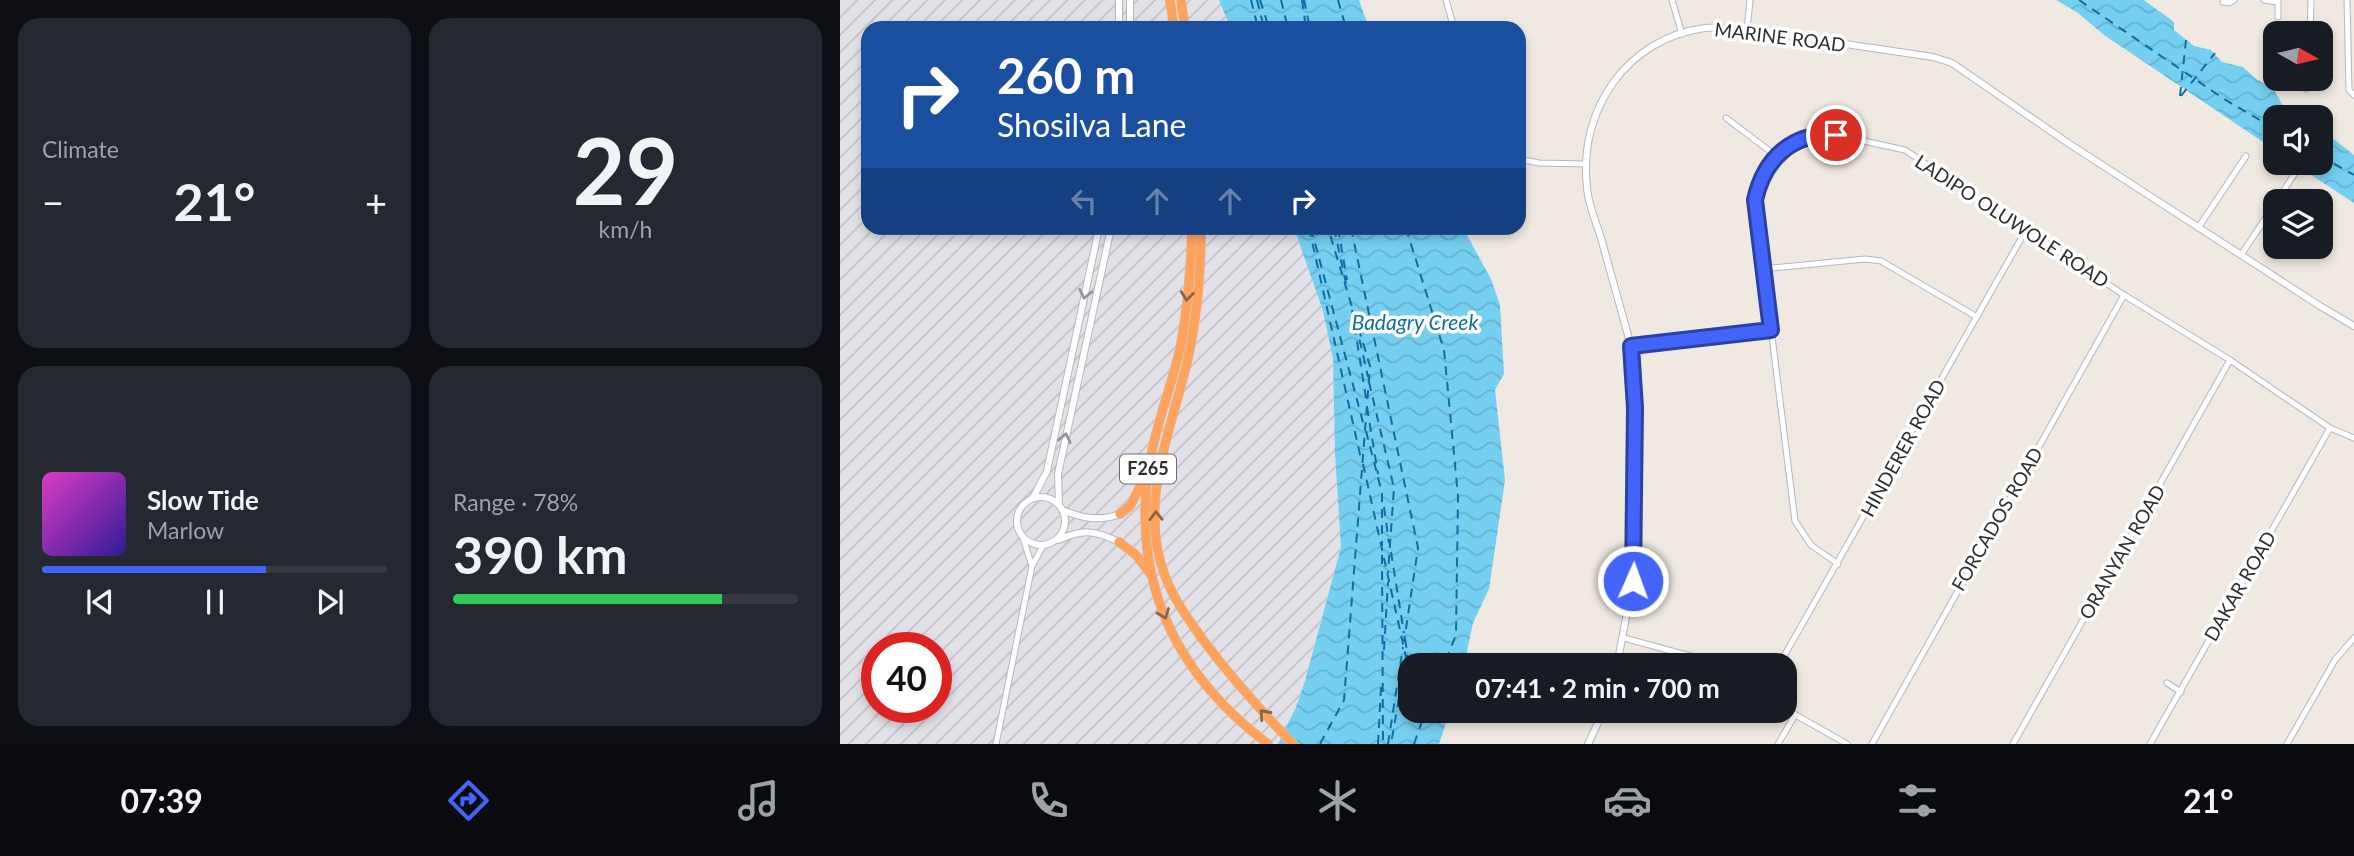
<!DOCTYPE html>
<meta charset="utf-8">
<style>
:root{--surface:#171b24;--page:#242831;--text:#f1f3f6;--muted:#9ea1a6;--line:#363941;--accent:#4264fb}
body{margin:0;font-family:Lato,sans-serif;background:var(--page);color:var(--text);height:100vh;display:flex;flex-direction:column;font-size:26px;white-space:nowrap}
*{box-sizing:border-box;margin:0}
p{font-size:23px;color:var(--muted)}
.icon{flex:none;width:38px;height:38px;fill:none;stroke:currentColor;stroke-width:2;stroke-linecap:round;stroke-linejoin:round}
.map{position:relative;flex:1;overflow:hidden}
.details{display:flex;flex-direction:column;gap:18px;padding:18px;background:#0d0f14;width:840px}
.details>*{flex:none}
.guide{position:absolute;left:21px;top:21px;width:665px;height:214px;border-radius:21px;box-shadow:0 4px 10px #0003;background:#1a4fa0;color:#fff;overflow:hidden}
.needle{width:46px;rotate:98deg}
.controls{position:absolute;left:1423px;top:21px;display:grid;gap:14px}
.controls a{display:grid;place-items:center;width:70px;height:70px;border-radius:14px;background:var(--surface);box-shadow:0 4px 10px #0003;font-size:35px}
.speed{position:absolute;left:21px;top:632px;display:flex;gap:14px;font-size:35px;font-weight:700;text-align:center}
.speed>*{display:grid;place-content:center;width:91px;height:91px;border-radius:50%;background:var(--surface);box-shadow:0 4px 10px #0003;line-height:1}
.speed .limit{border:10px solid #d22;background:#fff;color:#111}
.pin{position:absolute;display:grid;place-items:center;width:60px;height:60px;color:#fff;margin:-30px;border:4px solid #fff;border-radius:50%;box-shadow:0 2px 7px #0007}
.me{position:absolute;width:77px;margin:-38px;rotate:2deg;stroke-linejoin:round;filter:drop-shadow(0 0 5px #0008)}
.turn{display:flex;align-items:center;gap:24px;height:147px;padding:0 21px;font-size:32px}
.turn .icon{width:91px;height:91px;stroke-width:2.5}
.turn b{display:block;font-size:49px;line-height:60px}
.lanes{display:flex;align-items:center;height:66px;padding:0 21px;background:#0003;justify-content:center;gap:35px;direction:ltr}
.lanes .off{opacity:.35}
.big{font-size:52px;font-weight:700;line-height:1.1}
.details .tile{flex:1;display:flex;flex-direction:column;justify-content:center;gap:10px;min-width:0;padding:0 24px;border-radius:21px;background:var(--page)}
.details .dial{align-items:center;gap:0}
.dial b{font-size:91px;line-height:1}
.song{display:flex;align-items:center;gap:21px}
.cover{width:84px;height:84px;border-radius:10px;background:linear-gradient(135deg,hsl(310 70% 55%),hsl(250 70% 35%))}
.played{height:7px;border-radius:4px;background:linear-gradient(90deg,var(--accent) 65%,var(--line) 65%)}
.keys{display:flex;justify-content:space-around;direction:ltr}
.heat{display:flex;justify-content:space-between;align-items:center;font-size:38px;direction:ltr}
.charge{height:10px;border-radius:5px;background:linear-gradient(90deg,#34c759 78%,var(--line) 0)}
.details .tiles{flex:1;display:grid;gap:18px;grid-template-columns:repeat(2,1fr)}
.trip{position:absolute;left:558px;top:653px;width:399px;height:70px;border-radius:21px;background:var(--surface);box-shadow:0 4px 10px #0003;font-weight:700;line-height:70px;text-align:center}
.tab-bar{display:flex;height:112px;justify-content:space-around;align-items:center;background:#090b0e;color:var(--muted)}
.tab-bar .icon{width:49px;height:49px}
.tab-bar .selected{color:var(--accent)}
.tab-bar b{font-size:32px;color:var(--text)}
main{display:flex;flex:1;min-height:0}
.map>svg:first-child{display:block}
.industrial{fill:url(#industrial-furrows);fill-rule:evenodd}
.water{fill:url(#water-waves)}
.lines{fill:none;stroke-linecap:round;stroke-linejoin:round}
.ferry{stroke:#0d6fa3;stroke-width:2;stroke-dasharray:9 7;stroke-linecap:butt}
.minor-casing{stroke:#b4b7c1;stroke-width:7}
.tertiary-casing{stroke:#b4b7c1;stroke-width:8}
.motorway-casing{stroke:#c9c9c9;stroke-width:10}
.minor{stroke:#fff;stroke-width:5}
.tertiary{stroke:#fff;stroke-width:6}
.motorway{stroke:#ffa35c;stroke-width:9}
.oneway{stroke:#969696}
.oneway2{stroke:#8c6343}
.route-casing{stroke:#2b41a3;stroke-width:18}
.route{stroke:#4264fb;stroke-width:12}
.labels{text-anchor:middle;stroke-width:7;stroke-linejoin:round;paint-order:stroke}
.shield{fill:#fff;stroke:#6d6d6d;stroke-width:2}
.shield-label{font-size:18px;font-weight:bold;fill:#2e2e2e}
.street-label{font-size:19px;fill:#2e2e2e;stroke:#fff}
.water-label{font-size:21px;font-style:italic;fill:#0d6fa3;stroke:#fff}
</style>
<main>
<section class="details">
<div class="tiles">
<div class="tile"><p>Climate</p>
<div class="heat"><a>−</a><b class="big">21°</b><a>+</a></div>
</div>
<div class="tile dial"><b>29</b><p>km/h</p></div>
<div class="tile">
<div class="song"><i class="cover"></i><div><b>Slow Tide</b><p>Marlow</p></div></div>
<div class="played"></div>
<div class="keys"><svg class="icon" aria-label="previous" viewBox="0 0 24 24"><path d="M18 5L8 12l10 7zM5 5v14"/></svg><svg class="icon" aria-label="pause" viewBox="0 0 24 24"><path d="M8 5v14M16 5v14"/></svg><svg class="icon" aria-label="next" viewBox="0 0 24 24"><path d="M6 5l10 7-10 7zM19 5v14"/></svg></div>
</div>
<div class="tile"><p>Range · 78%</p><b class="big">390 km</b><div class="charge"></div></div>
</div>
</section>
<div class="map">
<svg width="1514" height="744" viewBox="0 0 1514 744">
<defs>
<pattern id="industrial-furrows" width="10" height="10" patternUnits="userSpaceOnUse" patternTransform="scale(1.75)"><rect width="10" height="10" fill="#e3e1e8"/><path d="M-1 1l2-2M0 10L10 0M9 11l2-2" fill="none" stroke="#c3c1c7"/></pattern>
<pattern id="water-waves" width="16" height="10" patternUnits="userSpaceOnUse" patternTransform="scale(1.75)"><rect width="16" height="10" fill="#75cff0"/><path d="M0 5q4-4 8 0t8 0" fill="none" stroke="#66b2ce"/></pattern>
</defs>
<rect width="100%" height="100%" fill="#efe9e1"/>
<!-- industrial -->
<path class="industrial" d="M0,0H379L388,22L400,26V28H28V228H454L483,311L493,359L495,454L501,547L465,681L456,707L438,744H0ZM37,648H96V707H37Z"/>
<!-- water -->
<path class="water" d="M379,0H519L529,28H400L388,22Z
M1216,0H1304L1334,22V30L1354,46L1371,50L1382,62L1403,67L1416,79L1433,88L1442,104L1462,117H1435V150L1264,35L1238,13Z
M1481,129L1514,155V203L1453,163H1480Z
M454,228H623L651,279L660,305L664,374L655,390L665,480L649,589L633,623L624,665H570V710L610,711L599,744H438L456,707L465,681L501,547L495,454L493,359L483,311Z"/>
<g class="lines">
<!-- ferry -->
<path class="ferry" d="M411,0L418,28
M417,0L424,28
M420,0L429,28
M441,0L448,28
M462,0L466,28
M464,0L470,28
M498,0L506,28
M1239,0L1384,99L1435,129
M1340,96L1346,40
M1341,96L1375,53
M1480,156L1514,175
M469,228L521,459
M471,228L524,426
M494,228L507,288
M498,228L507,280
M511,228L578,548L564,642
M566,228L604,350L618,496L616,635L604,665
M512,310L526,398
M516,324L528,377
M529,382L554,488L548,573
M527,407L538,474
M526,431L542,493V546
M523,464L566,657L551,744
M544,507L549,543
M551,552L564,633
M542,555L543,744
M544,650L548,582
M561,695L568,658L565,638
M480,744L504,700L530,366L488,228
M538,744L541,687
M548,744L563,647
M574,744L586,710"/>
<defs>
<path id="minor" d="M606,0L614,28
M832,0L842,34
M1424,0L1437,2
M1438,0V17
M1507,0L1509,90L1514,95
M1383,2L1389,3L1394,0
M907,30L910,0
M1470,33L1471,0
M1466,89L1468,79
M886,118L935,155
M679,159L699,163L747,164
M1437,201L1455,173
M1358,228L1406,156
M1401,255L1435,204
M922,269L1025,259L1041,261L1137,317
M791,346L931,330
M183,538L192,566
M998,564L971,545L955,521L915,200L923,175L935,155L969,137L996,135L1065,150L1284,295L1390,360L1490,428L1514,438
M784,638L854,657L868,665
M939,665L1186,230
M1327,683L1341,692
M945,709L1007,744
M156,744L192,566L203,546
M938,744L955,715
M1032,744L1284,295
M1173,744L1390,360
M1310,744L1490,428
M1447,744L1495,660L1514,638"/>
<path id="tertiary" d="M279,28V0
M290,28V0
M177 521a24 24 0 1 1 48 0a24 24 0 1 1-48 0Z
M193,498L207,471L259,228
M219,505L218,474L271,228
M222,510C242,518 259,522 280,514
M218,540C243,529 254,530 279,542
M777,665L793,581L795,408L791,346C781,310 771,274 761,238C756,222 748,204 747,187C738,110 787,38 865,28C876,27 887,28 897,28L1093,57L1112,63L1228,143L1480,306L1514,326
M748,744L764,710"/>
<path id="motorway" d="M330,0L334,28
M341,0L345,28
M352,228C351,266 348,305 341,344C332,387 314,428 308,472C293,587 338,676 428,744
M361,228C361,268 358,308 350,349C335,423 296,500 325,576C334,600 349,620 363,640C391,677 421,711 453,744
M280,514L290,506L305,477
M279,542L296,555L312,576"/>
</defs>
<!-- minor casing -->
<use href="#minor" class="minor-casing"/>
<!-- tertiary casing -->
<use href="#tertiary" class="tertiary-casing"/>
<!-- motorway casing -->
<use href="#motorway" class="motorway-casing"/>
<!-- minor -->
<use href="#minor" class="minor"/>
<!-- tertiary -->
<use href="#tertiary" class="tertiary"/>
<!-- motorway -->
<use href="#motorway" class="motorway"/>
</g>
<!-- one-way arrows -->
<defs><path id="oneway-chevron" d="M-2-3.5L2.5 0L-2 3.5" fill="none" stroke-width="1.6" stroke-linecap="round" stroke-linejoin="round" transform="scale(1.75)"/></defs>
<g class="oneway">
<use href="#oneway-chevron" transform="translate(245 294) rotate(102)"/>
<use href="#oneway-chevron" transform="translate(225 438) rotate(-78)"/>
</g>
<g class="oneway2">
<use href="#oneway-chevron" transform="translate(347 296) rotate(97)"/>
<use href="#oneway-chevron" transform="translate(316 516) rotate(-91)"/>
<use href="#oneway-chevron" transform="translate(324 614) rotate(69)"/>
<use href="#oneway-chevron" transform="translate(424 714) rotate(-132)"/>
</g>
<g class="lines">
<defs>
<path id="route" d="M793,581L795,408L791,346L931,330L915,200C924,159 952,132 996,135"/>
</defs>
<!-- route casing -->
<use href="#route" class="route-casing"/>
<!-- route -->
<use href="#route" class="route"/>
</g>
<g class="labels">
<!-- shield labels -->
<rect class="shield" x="280" y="454.5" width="56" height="29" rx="5"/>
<g class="shield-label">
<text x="308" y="475">F265</text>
</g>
<!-- street labels -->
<g class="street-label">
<text transform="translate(940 37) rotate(7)" y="7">MARINE ROAD</text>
<text transform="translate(1172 221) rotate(33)" y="7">LADIPO OLUWOLE ROAD</text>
<text transform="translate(1063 448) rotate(-61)" y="7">HINDERER ROAD</text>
<text transform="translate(1157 519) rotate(-60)" y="7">FORCADOS ROAD</text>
<text transform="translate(1282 552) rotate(-60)" y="7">ORANYAN ROAD</text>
<text transform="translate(1400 586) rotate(-60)" y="7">DAKAR ROAD</text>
</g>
<!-- water labels -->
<g class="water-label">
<text x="575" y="330">Badagry Creek</text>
</g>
</g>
</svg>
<div class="controls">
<a><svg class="needle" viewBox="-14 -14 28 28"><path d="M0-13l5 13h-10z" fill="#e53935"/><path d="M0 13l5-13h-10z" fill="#9ea1a6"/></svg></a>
<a><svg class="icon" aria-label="sound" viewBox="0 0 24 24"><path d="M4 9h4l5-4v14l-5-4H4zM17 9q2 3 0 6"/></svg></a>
<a><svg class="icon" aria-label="layers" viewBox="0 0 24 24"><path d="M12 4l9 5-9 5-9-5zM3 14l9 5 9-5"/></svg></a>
</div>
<div class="speed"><div class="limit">40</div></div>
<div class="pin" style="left:996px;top:135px;background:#d93025"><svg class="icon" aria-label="arrive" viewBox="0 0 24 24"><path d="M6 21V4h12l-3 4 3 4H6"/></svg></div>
<svg class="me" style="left:793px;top:581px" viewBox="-20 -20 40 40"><circle r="17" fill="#4264fb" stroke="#fff" stroke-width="3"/><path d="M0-11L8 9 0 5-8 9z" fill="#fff"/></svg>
<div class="trip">07:41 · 2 min · 700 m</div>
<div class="guide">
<div class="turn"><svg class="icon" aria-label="right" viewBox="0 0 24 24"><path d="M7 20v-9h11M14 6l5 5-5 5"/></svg><div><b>260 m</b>Shosilva Lane</div></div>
<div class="lanes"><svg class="icon off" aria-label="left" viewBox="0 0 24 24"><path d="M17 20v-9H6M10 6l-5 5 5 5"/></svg><svg class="icon off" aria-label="ahead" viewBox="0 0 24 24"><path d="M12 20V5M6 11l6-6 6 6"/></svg><svg class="icon off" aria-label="ahead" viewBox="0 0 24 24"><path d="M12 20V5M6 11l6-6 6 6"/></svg><svg class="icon" aria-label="right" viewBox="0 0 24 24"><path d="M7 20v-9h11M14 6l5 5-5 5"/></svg></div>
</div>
</div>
</main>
<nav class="tab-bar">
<b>07:39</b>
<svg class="icon selected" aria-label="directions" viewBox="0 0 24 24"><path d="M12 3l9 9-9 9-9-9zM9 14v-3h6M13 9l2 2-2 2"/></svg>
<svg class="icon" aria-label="music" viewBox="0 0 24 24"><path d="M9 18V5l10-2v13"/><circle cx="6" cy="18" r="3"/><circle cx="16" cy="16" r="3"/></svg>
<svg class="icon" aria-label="phone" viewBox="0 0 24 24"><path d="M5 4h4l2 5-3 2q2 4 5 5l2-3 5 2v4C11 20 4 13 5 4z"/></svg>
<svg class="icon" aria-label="climate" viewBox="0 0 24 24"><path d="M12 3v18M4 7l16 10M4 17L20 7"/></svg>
<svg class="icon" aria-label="car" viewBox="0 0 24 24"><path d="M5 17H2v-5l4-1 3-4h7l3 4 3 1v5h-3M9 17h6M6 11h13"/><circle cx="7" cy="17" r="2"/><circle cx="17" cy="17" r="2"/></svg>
<svg class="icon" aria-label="filters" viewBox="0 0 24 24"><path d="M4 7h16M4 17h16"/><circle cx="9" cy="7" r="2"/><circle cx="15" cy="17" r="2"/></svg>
<b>21°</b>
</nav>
